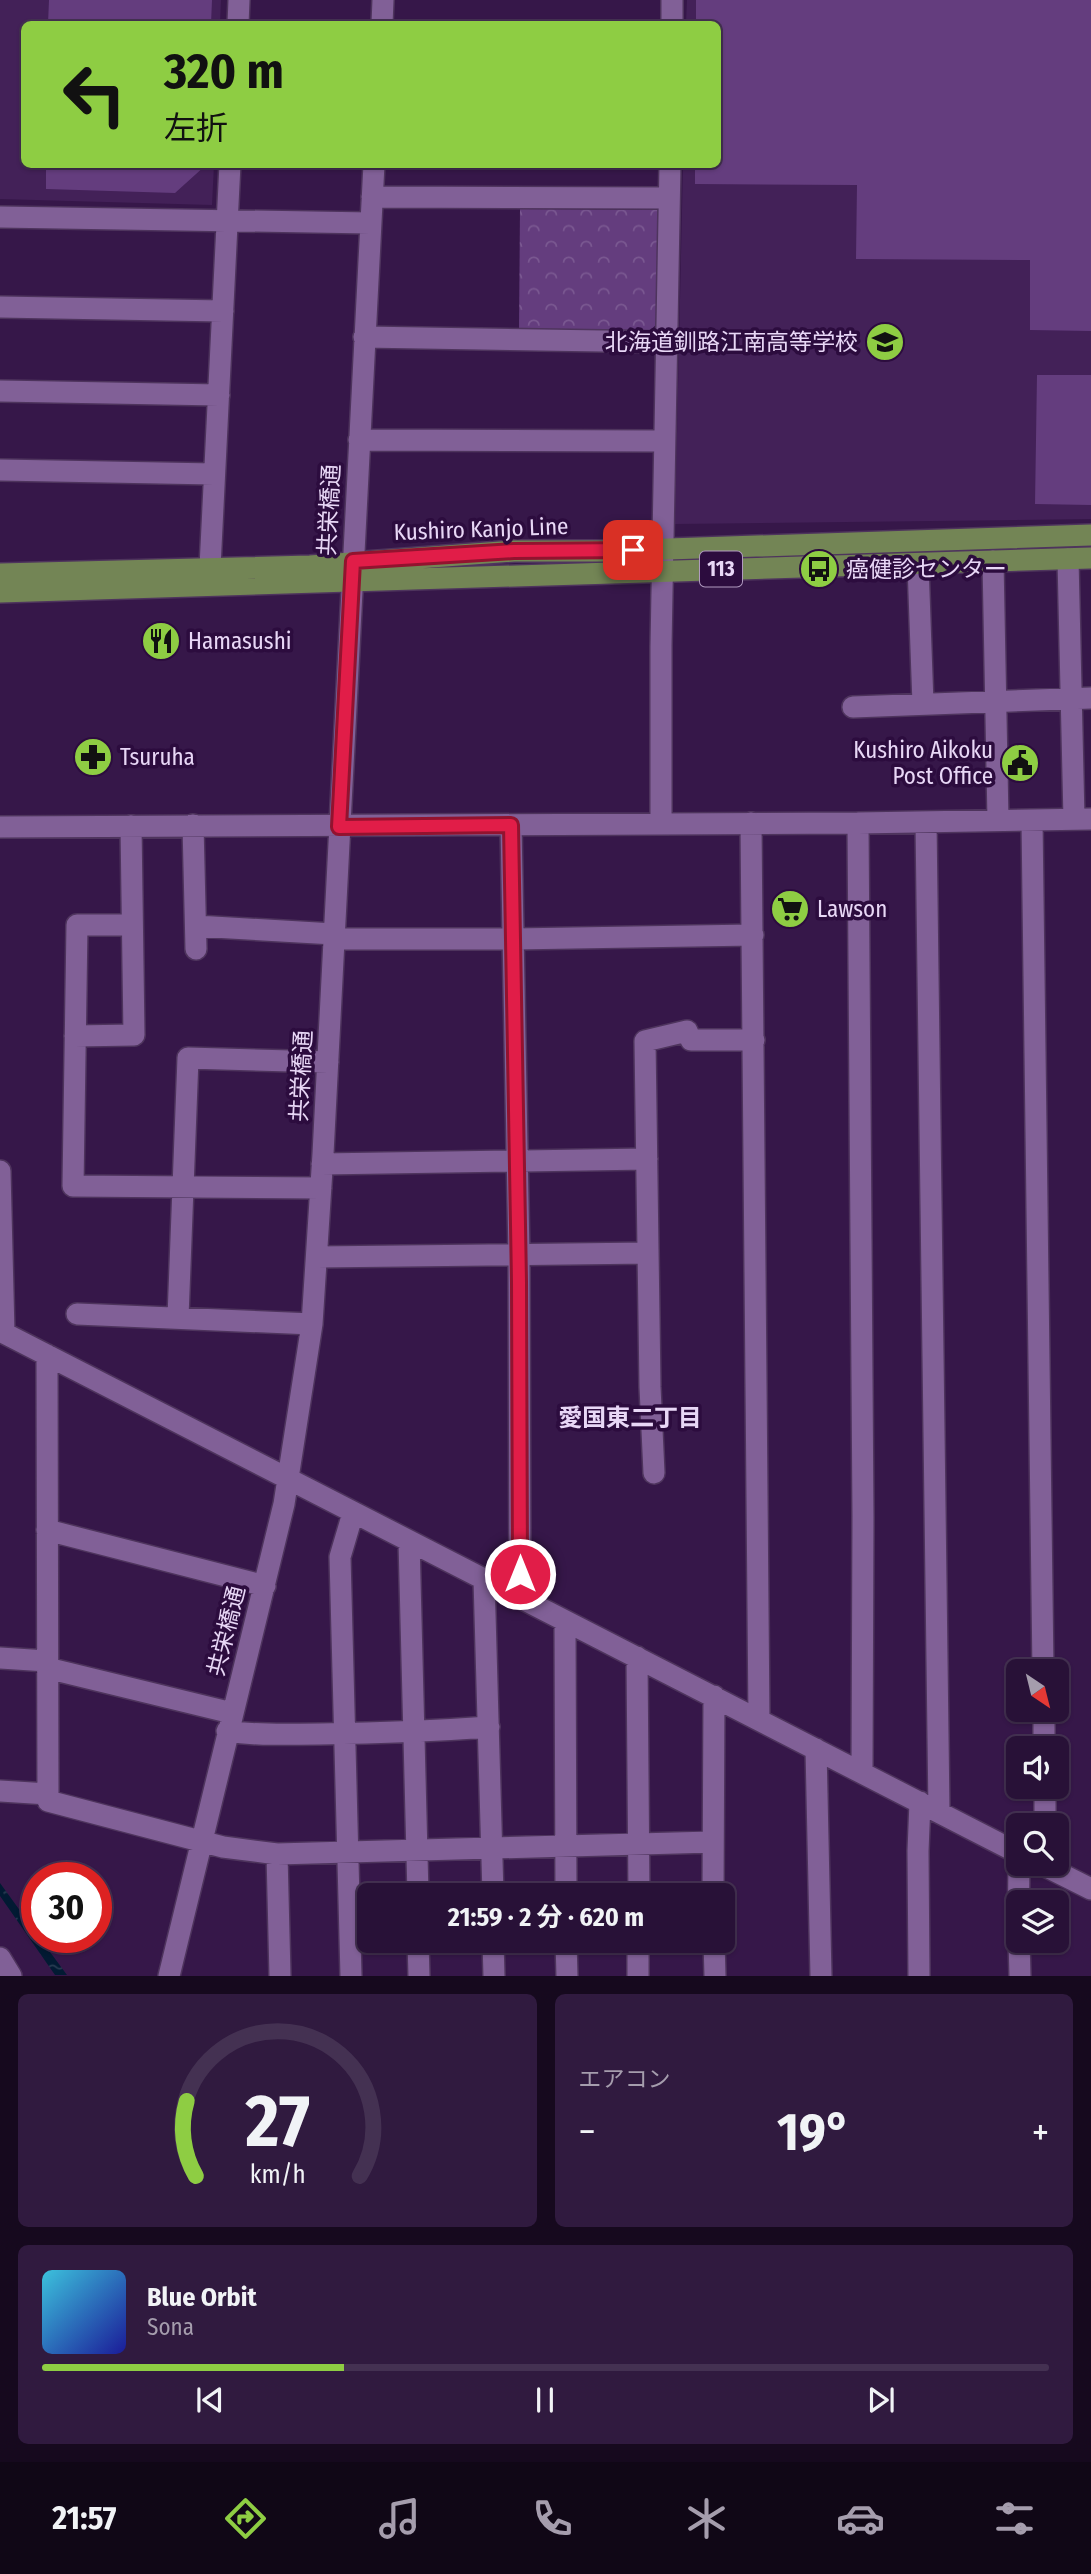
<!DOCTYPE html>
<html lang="ja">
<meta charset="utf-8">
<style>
:root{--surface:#281137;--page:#301a3f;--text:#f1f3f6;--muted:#a59dad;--line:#443152;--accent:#8ecd43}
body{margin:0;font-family:"Fira Sans Condensed","Noto Sans JP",sans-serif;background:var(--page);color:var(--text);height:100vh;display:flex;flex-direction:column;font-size:26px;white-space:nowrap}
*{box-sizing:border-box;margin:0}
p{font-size:23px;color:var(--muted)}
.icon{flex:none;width:38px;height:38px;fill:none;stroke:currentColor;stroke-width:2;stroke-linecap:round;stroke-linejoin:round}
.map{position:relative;height:1976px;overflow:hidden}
.side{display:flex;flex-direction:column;gap:18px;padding:18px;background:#16091e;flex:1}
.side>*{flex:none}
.guide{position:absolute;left:21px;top:21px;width:700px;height:147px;border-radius:10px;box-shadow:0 2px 5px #0004,0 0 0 2px var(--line);background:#8ecd43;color:#111;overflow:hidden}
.needle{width:46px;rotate:145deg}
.buttons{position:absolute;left:1006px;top:1659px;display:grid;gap:14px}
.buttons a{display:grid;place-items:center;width:63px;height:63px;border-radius:10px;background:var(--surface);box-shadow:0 2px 5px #0004,0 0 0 2px var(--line);font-size:35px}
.speed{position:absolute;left:21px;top:1862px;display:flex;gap:14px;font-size:35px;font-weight:700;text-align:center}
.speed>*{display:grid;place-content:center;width:91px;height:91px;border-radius:50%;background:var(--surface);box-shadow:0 2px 5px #0004,0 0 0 2px var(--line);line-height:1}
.speed .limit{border:10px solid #d22;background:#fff;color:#111}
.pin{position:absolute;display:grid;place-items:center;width:60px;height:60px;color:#fff;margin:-30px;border-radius:14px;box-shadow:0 4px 10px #0006}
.me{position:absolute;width:77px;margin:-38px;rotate:0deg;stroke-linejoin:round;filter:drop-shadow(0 0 5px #0008)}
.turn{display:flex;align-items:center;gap:24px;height:147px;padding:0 28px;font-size:32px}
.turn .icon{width:91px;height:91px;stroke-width:2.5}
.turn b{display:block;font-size:49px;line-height:60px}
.big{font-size:52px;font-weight:700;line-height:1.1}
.side .card{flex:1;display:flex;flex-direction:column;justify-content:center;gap:10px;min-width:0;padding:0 24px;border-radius:10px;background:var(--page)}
.side .dial{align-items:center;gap:0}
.dial svg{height:182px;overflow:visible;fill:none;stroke:var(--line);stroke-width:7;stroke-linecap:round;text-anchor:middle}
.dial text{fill:var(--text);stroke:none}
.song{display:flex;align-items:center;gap:21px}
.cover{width:84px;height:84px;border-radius:10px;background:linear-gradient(135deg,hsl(190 70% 55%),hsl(240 70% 35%))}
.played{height:7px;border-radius:4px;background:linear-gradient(90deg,var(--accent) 30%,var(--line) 30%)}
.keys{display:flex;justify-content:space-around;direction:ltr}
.heat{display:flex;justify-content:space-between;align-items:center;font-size:38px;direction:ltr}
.side .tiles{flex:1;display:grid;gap:18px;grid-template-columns:1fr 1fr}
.card:last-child{grid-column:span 2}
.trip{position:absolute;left:357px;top:1883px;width:378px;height:70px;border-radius:10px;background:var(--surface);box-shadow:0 2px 5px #0004,0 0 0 2px var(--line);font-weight:700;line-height:70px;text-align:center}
.tab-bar{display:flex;height:112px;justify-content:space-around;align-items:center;background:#100716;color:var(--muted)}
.tab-bar .icon{width:49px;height:49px}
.tab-bar .selected{color:var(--accent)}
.tab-bar b{font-size:32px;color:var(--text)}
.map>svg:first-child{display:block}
.built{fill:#432158}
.park{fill:url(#park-crowns)}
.pitch{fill:#643d7e}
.water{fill:url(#water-ripples)}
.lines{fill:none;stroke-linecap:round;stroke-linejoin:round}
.minor-casing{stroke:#4e345d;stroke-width:24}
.major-casing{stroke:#4e345d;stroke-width:24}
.minor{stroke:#816097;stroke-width:21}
.major{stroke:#738555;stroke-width:21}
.route-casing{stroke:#92132f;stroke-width:18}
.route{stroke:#e11d48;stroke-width:12}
.labels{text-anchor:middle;stroke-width:7;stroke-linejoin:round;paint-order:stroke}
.shield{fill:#2c0c3e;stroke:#b09abf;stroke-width:2}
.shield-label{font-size:21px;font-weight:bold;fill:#e8d7f6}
.poi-label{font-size:23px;fill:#e8d7f6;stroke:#2c0c3e;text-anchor:start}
.street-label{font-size:23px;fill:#e8d7f6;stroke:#2c0c3e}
.neighbourhood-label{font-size:24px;font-weight:bold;fill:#e8d7f6;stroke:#2c0c3e}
</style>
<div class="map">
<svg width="1091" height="1976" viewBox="0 0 1091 1976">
<defs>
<pattern id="park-crowns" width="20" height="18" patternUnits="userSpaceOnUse" patternTransform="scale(1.75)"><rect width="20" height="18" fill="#643d7e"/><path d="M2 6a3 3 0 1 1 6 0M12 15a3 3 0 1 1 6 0" fill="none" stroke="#7a5891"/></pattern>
<pattern id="water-ripples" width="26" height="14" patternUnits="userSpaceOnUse" patternTransform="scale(1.75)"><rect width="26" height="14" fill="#021a33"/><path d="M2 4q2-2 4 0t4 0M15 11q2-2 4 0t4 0" fill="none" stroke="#273b51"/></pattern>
</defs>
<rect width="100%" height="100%" fill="#361749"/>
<!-- built -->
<path class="built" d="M0,0H221L220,24H24V164L214,165L212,205L0,199Z
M687,0H1091V519L675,524L683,165L718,164V24H686Z"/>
<!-- park -->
<path class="park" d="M520,209L660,210L658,323L646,334L519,332Z"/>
<!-- pitch -->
<path class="pitch" d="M49,0H212L211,24H48Z
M696,0H1091V331L1030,330V260L856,259L857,185L695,184V165L718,164V24H696Z
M46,165L206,164V165L175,193L46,189Z
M1037,375H1091V505L1035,504Z"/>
<!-- water -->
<path class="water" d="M0,1883L37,1934V1937H39L67,1975H55L0,1896Z"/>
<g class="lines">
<defs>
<path id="minor" d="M238,24L239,0
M382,24L383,0
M672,24V0
M372,197L669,198
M0,217L370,223
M0,307L223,311
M364,337L666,342
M0,391L219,395
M359,440L664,441
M0,470L214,474
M1068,559L1074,819
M993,561L998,820
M918,565L923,704
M210,567L230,164
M853,707L1091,698
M1032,820L1043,1671
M926,822L939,1812
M751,823L759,1720
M858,823L863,1517L862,1772
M661,824V646L670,164
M193,825L196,949
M511,825L519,1255L520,1597
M0,827L858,823L1091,819
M132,925H77L73,1186L321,1188
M196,926L334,934
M334,939H514L753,935
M75,1036L134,1035L131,826
M322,1164L647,1159
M0,1171L4,1333
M317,1257L648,1253
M77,1314L312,1324
M178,1317L188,1058L328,1062
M0,1331L1018,1853
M47,1355L48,1801L223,1847L277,1854L712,1842
M654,1473L650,1387L645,1041L687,1031L691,1040H754
M47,1530L265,1586
M409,1541L418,1895
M484,1579L493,1895
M565,1621L566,1895
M637,1657L639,1895
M0,1658L47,1661
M47,1668L232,1713
M1044,1710V1748
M227,1731C258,1736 289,1734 320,1734C376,1733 433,1731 489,1727
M816,1749L821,1976
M1045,1787V1825
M0,1791L48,1794
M277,1854L280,1976
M1041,1864L1091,1889
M713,1895L714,1696
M1018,1937L1019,1864
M418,1941L419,1976
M493,1941L494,1976
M566,1941L567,1976
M714,1941L715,1976
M1019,1941L1020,1976
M0,1958L11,1976
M169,1976L284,1504L312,1324L323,1154L374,164
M351,1976L340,1557L353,1513
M638,1976V1941
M919,1976L918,1851L920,1802"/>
<path id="major" d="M0,574L310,566L514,551H609L1091,535
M0,592L1091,558"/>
</defs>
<!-- minor casing -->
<use href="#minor" class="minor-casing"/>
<!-- major casing -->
<use href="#major" class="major-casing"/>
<!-- minor -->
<use href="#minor" class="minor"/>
<!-- major -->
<use href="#major" class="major"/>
</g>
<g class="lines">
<defs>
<path id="route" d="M520,1574L519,1282L511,825L339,827L353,561L514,551L633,550"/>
</defs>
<!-- route casing -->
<use href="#route" class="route-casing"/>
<!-- route -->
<use href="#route" class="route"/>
</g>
<!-- icons -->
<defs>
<symbol id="school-disc" viewBox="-11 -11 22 22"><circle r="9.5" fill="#8ecd43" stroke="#2c0c3e"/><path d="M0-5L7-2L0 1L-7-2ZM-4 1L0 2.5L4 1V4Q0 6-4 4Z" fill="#111"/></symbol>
<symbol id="bus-disc" viewBox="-11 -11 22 22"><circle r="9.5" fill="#8ecd43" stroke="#2c0c3e"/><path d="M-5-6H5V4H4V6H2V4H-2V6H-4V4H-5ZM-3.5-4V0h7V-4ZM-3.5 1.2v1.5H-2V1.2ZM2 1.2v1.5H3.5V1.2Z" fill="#111"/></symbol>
<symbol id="restaurant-disc" viewBox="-11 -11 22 22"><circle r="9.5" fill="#8ecd43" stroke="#2c0c3e"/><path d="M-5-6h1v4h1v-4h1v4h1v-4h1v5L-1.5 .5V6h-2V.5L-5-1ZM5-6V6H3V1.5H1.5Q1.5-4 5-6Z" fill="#111"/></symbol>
<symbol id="pharmacy-disc" viewBox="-11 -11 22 22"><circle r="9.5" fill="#8ecd43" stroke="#2c0c3e"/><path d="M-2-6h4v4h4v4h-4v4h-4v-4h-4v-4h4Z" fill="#111"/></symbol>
<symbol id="civic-disc" viewBox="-11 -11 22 22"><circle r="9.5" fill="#8ecd43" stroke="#2c0c3e"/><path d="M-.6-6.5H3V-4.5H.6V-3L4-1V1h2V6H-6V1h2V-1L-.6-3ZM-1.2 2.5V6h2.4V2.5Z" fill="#111"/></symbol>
<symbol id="supermarket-disc" viewBox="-11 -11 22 22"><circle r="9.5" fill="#8ecd43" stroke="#2c0c3e"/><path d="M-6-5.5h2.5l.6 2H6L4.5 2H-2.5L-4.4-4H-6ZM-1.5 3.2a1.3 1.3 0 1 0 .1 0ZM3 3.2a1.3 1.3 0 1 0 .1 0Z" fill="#111"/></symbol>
</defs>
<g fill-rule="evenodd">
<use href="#school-disc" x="863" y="320" width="44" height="44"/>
<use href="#bus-disc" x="797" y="547" width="44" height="44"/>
<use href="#restaurant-disc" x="139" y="619" width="44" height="44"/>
<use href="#pharmacy-disc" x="71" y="735" width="44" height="44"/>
<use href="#civic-disc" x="998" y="741" width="44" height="44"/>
<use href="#supermarket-disc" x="768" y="887" width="44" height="44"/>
</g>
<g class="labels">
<!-- shield labels -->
<rect class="shield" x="700" y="551.5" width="42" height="35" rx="5"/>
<g class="shield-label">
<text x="721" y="576">113</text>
</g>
<!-- poi labels -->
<g class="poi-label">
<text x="858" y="350" text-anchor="end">北海道釧路江南高等学校</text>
<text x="846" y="577">癌健診センター</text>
<text x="188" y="649">Hamasushi</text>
<text x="993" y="758" text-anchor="end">Kushiro Aikoku<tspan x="993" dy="26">Post Office</tspan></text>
<text x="120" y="765">Tsuruha</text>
<text x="817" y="917">Lawson</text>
</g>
<!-- street labels -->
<g class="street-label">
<text transform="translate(329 510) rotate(-87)" y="8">共栄橋通</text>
<text transform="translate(481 529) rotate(-2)" y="8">Kushiro Kanjo Line</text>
<text transform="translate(301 1076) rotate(-87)" y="8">共栄橋通</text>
<text transform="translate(226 1631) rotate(-76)" y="8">共栄橋通</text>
</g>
<!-- neighbourhood labels -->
<g class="neighbourhood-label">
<text x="630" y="1426">愛国東二丁目</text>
</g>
</g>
</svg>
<div class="buttons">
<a><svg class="needle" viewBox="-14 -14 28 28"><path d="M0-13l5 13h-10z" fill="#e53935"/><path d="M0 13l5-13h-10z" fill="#a59dad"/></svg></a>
<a><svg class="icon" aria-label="sound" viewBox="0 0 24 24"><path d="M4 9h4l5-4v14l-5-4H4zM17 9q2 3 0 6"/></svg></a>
<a><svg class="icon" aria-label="search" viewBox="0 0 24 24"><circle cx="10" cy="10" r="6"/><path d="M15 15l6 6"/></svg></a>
<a><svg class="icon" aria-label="layers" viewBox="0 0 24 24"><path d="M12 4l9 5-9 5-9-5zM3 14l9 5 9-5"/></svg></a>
</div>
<div class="speed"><div class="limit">30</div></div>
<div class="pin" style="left:633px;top:550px;background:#d93025"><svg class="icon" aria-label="arrive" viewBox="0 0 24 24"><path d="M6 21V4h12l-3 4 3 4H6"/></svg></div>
<svg class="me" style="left:520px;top:1574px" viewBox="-20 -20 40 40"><circle r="17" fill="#e11d48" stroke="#fff" stroke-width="3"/><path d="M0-11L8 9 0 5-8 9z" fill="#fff"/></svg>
<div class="trip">21:59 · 2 分 · 620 m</div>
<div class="guide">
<div class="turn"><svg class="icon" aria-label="left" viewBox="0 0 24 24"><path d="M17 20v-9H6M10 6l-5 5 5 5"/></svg><div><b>320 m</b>左折</div></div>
</div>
</div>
<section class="side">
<div class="tiles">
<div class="card dial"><svg viewBox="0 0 100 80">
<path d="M14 69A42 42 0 1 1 86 69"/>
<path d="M14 69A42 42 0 0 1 10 36" stroke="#8ecd43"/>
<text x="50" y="56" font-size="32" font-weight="700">27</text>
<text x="50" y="72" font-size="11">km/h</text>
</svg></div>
<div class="card"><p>エアコン</p>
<div class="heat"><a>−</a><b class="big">19°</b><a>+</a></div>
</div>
<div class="card">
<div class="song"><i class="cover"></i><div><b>Blue Orbit</b><p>Sona</p></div></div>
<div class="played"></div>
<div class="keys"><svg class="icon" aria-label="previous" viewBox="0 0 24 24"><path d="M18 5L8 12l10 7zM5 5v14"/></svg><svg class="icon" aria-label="pause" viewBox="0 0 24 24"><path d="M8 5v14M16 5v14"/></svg><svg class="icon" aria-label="next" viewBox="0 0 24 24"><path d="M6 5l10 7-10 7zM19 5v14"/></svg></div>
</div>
</div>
</section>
<nav class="tab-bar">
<b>21:57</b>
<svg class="icon selected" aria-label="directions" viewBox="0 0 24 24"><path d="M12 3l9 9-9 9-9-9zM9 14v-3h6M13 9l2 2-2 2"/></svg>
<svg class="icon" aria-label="music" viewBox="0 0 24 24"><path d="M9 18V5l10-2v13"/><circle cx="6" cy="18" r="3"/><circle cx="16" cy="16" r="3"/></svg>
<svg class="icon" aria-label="phone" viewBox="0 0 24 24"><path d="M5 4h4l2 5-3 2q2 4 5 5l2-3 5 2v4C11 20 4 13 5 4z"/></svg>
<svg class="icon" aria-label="climate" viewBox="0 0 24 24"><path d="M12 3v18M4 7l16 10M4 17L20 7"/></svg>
<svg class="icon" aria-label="car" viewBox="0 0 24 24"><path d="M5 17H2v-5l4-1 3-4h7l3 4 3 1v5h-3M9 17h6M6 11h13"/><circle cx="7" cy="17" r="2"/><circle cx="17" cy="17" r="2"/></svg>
<svg class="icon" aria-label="filters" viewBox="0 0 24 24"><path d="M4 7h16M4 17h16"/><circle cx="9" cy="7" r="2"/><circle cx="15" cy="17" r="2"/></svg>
</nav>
